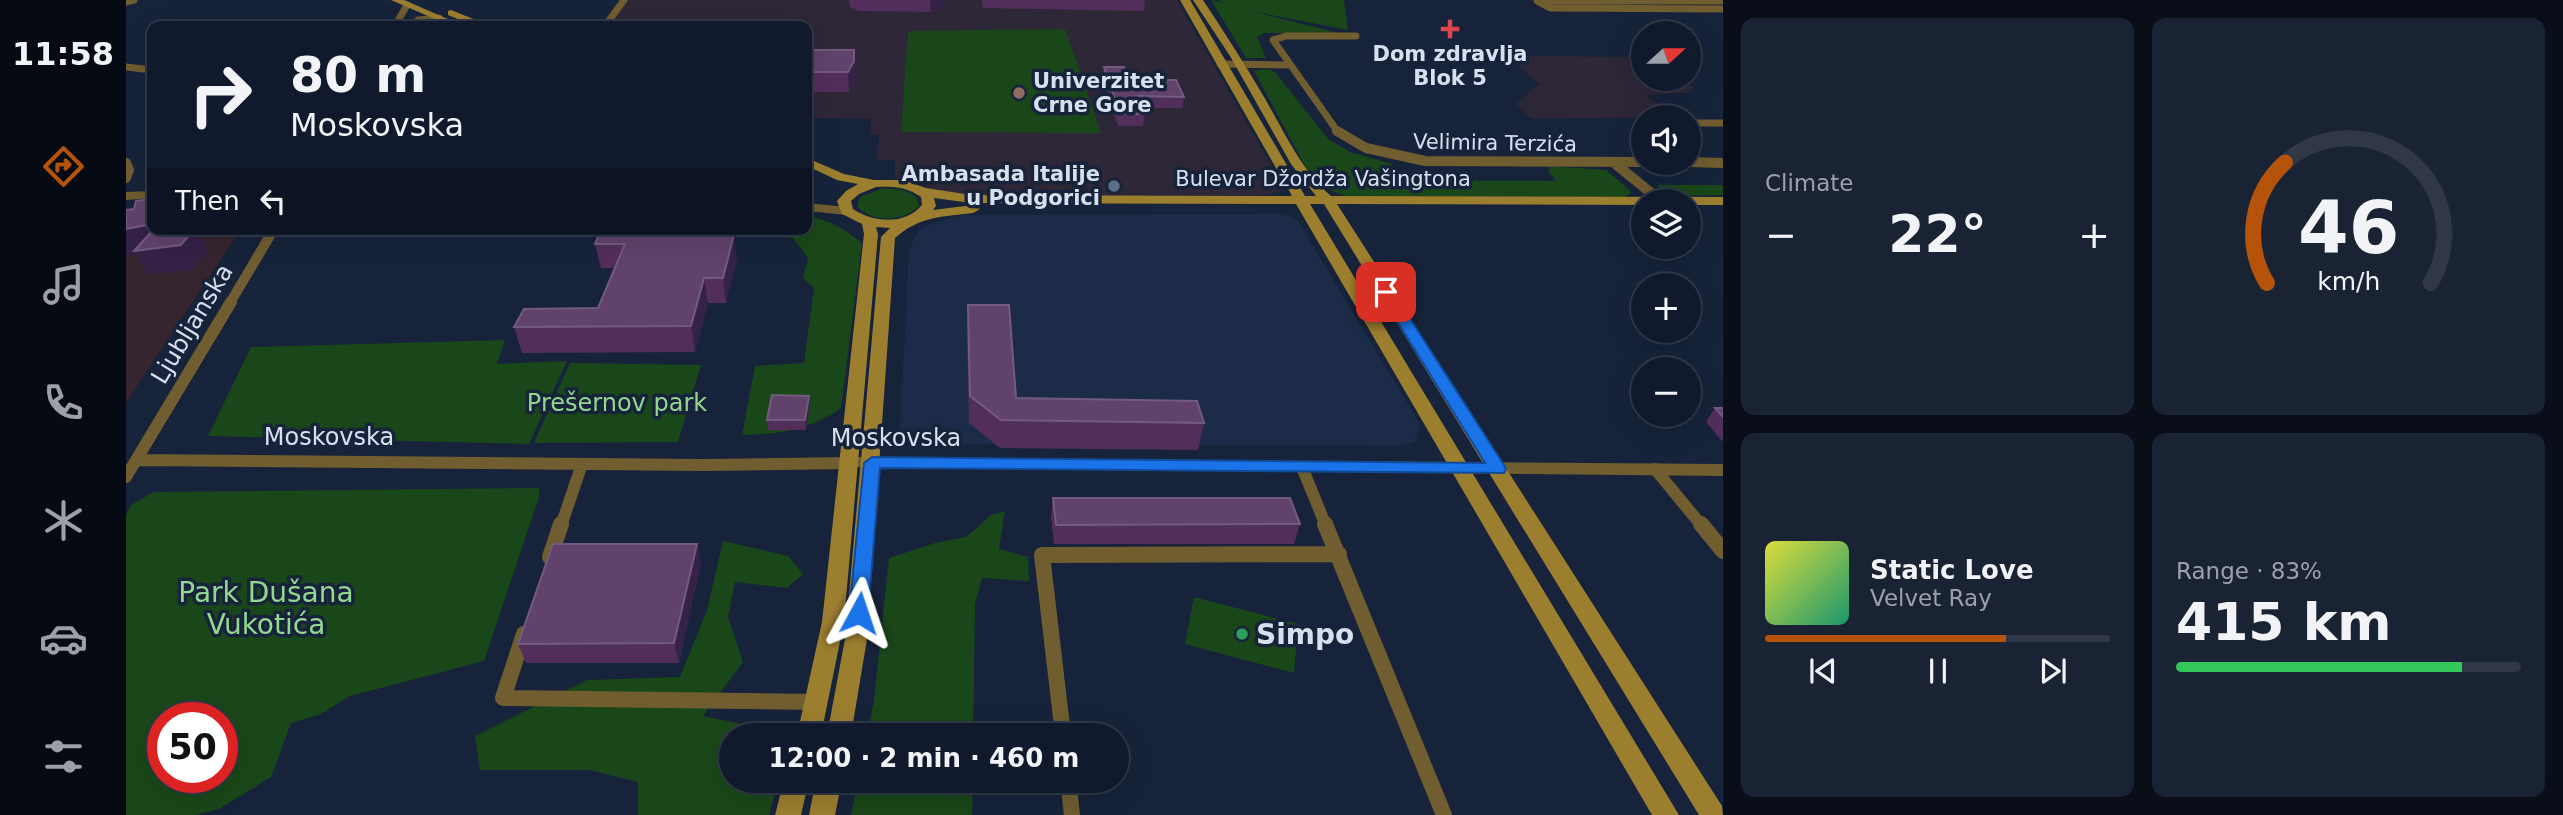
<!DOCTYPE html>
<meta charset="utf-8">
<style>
:root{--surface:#101a2c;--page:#192334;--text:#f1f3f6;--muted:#9ca1a9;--line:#303848;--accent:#b45309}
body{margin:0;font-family:"DejaVu Sans",sans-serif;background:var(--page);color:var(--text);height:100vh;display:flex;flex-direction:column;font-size:26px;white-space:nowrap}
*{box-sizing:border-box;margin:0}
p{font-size:23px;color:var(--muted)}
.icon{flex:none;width:38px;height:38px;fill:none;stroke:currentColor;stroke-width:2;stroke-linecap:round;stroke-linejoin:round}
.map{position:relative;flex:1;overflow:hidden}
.side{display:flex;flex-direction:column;gap:18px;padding:18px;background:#090e18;width:840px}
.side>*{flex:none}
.top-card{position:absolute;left:21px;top:21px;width:665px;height:214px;border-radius:14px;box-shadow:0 7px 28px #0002,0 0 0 2px var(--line);background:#101a2c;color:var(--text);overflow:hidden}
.needle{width:46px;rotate:69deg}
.buttons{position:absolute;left:1505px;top:21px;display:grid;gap:14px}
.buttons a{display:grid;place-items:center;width:70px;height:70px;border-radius:50%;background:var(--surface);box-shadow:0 7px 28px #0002,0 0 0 2px var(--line);font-size:35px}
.speed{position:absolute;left:21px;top:702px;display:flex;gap:14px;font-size:35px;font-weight:700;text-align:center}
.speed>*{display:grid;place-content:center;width:91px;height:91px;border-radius:50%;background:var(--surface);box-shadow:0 7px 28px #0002,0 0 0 2px var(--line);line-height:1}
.speed .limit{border:10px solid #d22;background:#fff;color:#111}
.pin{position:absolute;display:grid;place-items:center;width:60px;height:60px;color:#fff;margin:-30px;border-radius:14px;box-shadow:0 4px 10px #0006}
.me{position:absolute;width:77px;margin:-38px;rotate:5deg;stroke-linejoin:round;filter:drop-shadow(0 0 5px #0008)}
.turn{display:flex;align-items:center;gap:24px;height:147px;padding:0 28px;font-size:32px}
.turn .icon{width:91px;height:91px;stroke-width:2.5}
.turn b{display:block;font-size:49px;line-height:60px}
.then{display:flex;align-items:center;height:66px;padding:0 28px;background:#0003;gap:14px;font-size:26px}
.big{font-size:52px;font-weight:800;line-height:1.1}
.side .widget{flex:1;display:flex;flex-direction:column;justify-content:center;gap:10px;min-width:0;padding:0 24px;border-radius:14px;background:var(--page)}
.side .dial{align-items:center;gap:0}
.dial svg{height:182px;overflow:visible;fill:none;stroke:var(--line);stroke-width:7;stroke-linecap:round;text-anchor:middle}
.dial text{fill:var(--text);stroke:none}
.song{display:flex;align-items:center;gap:21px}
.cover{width:84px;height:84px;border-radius:10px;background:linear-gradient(135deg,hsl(60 70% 55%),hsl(160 70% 35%))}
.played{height:7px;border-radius:4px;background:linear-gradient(90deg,var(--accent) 70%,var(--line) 70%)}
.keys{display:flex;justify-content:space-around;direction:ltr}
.heat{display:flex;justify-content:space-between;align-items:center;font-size:38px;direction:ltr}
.charge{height:10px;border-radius:5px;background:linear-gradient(90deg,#34c759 83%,var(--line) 0)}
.side .tiles{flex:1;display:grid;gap:18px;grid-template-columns:repeat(2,1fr)}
.trip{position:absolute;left:593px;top:723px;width:410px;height:70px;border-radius:35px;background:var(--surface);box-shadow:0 7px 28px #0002,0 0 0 2px var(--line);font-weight:800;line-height:70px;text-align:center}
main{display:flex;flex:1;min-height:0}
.menu{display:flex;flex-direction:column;width:126px;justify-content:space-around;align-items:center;background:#060a12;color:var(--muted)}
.menu .icon{width:49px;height:49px}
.menu .current{color:var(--accent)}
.menu b{font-size:32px;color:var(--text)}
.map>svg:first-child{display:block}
.built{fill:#1c2c48}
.education{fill:#2d2738}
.medical{fill:#35252f}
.green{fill:#1a4719;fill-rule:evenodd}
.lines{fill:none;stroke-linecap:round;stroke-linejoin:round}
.minor-far3{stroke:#705d30;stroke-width:7}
.minor-far2{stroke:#705d30;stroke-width:10}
.minor-far1{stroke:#705d30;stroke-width:12}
.minor{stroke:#705d30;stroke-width:16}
.tertiary{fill:#705d30;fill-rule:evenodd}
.secondary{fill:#9c7e2f;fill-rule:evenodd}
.wall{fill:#522f5b}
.shaded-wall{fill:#342247}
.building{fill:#60426b;stroke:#735b80;stroke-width:2}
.route{fill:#1a73e8;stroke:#114b97;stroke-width:2}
.health-dot{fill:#e0444e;stroke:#16233a;stroke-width:2.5}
.education-dot{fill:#8d6e63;stroke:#16233a;stroke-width:2.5}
.service-dot{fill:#5c6f8a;stroke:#16233a;stroke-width:2.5}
.leisure-dot{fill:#2e9e5b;stroke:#16233a;stroke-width:2.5}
.labels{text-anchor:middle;stroke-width:7;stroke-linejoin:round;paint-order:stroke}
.far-poi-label{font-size:21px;font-weight:bold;fill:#d7e0ef;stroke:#16233a}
.far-street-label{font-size:21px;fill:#d7e0ef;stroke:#16233a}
.street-label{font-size:24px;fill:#d7e0ef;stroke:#16233a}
.park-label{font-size:24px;fill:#93d78f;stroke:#16233a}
.near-park-label{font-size:28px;fill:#93d78f;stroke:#16233a}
.near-poi-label{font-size:28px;font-weight:bold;fill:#d7e0ef;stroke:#16233a;text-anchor:start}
</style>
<main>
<nav class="menu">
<b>11:58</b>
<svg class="icon current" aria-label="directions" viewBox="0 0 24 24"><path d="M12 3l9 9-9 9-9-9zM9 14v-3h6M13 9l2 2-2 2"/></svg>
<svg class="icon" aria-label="music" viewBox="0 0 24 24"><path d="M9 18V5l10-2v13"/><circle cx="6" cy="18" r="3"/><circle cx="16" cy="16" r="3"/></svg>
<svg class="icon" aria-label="phone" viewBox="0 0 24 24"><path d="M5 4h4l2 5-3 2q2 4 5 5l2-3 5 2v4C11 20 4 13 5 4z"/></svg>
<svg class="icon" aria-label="climate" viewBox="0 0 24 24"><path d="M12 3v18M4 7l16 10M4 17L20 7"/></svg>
<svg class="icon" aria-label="car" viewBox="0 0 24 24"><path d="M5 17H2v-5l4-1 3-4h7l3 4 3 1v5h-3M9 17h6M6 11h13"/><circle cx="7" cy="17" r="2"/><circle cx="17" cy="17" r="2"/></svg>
<svg class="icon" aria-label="filters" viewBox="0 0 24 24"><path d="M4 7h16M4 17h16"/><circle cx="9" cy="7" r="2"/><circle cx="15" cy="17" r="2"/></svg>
</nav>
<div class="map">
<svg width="1597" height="815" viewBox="0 0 1597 815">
<rect width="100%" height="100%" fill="#16233a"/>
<!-- built -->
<path class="built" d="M1158,214L1172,221L1294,424L1289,442L1272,446L791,444L780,438L774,428L783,252L790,234L798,226L835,215Z"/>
<!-- education -->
<path class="education" d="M499,0H1051L1155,183V191L1140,195L838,197L813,192L795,184L769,179V160H751L753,135L744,134L745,119L681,118V26H481Z
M1382,56L1517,57V79H1557L1568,88L1563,93L1520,95L1547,117L1406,119L1390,104L1413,84Z"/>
<!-- medical -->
<path class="medical" d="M0,211L26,229H115L0,403Z"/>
<!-- green -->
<path class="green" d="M1085,0L1097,3L1092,0H1218L1222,30L1125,11L1212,33H1138L1131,37L1140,58H1120Z
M939,29L975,133L775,132L782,31Z
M1142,69L1149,72L1202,139L1224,152L1266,164L1247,180L1430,181L1423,172V166L1480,170L1506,192L1499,197L1220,196L1189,184L1128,71Z
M1530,185H1597V195C1574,195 1550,199 1530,185Z
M757,188L777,190L790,196L793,206C779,222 744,223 731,206L734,197Z
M681,216C703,220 719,229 736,243L715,408C687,429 650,435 616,435L629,366L678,363L688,288L677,278L682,258L667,238L581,231L582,229H681Z
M379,340L371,364L441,361L403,444L82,436L125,347Z
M444,363L575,365L552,442L408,443Z
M413,488V497L358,661L224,696L195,714L165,723L145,777L93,809L69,815H0V515L6,504L28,492ZM37,718H96V777H37Z
M879,511L873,549L902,557L903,581L856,578L849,604L847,735H741L748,700L763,558L809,543L840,537L865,515Z
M597,541L662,556L677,574L661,588L609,582L602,617L617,662L577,716L663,734L606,735V780L652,781L643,815H512V782L464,770H354L349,736L461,680L554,677L581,610Z
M1068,597L1172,624L1168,673L1059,644Z
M732,781H847L846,815H725Z"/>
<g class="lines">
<!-- minor-far3 -->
<path class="minor-far3" d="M1597,1H1411L1424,8L1597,9
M0,2L8,0
M269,26L281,5
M284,26L292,20L313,18
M479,26L498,0
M1094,64L1162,65
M0,67L26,70
M1563,123H1597
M1212,132L1147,40L1160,36H1230"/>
<!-- minor-far2 -->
<path class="minor-far2" d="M1211,131L1240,148L1299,161L1517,162
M1487,162L1535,201
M1563,162L1597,163
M0,163L3,170L0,178
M104,303L148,229"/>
<!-- minor-far1 -->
<path class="minor-far1" d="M11,460L578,465L722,463
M1176,467L1200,526
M1529,469L1576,526
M0,477L105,302
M435,526L456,464"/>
<!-- minor -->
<path class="minor" d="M1199,524L1318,815
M1575,524L1597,551
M424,557L435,524
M398,634L377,698L690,702
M937,735L916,555L1213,554
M942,780L946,815"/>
<!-- tertiary -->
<path class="tertiary" d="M26,191V198L0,200V192Z
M681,203L721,207L727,211L721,215L681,211Z
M722,457L1597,464V476L716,467L714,463L716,459Z"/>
<!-- secondary -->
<path class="secondary" d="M265,0H278L338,26H325Z
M1054,0H1064L1179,196H1190L1165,164L1104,56L1067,0H1077C1098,32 1119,64 1138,97C1158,131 1175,170 1205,196L1597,197V205H1563V201H1517V205L1211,204L1596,806L1597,815H1573L1198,204H1184L1553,815H1526L1170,204L845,203L808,198L810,206L807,210L847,205L854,209L847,213C815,217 794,216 769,238L741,639L725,735H701L719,639L755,237L764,228L750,227L752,234L718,622L695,735H671L696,622L738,234L736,224L716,214L711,201L720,191L732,184L711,180L681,166V158L718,174L748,180H777L800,188L845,195L1166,196ZM750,187C767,186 781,187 795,197L796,205C779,225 748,223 727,209L725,201L733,194Z
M325,10L360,24L362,26H349L322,15V11Z
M658,780H683L675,815H649Z
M690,780H716L709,815H683Z"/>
</g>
<!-- wall -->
<path class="wall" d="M723,0H818V8L804,12L733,11L724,7Z
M856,0H1019L1018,11L857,8Z
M681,50H728L729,81L723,92H681Z
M978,67L1002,80L1058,97L1056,108H1016L1019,114L1017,126H992L977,78Z
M591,234L611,258L600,303H582L569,352L396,353L388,327L472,308L488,268H475L469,244Z
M842,305L890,398L1078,423L1072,450L874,448L843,423L841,330Z
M684,405L680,430H642L641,420Z
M1589,408H1597V442L1580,422Z
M927,498L1174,524L1168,544H928L925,517Z
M575,563L553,663H400L392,644Z"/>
<!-- shaded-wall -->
<path class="shaded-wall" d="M804,0H818V8L804,12Z
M728,61L729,81L723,92L722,72Z
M26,224V229H72L82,251L68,269L22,275L10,254L1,255L0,253V229Z
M608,234L611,258L600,303L597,278Z
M578,278L582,303L569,352L565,326Z
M683,396L684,405L680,430L679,420Z
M571,544L575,563L553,663L548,643Z"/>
<!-- building -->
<path class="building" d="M681,50H728V61L722,72H681Z
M978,67H998L1002,80H1050L1058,97L1012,96L1019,114H994Z
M26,199V224L0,229V210L8,209L10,201Z
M28,229H68L55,245L8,251Z
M505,229H587L586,234H608L597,278H578L565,326L388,327L398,309L472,308L499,244H469L475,230Z
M842,305H883L890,398L1071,401L1078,423L875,420L844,396Z
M646,395L683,396L679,420H641Z
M1589,408H1597V417Z
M927,498H1164L1174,524L930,525Z
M427,544H571L548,643L392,644Z"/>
<!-- route -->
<path class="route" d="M1260,287L1267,292L1378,465L1380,469L1378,473L754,468L742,613L740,618L733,620L726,618L723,613L738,463L746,457L1359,463L1253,292Z"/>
<!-- markers -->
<path class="health-dot" d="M1320.5 18.5h7v7h7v7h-7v7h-7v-7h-7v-7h7z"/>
<circle class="education-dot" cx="893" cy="93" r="7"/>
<circle class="service-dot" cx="988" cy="186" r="7"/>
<circle class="leisure-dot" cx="1116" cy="634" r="7"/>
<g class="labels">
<!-- far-poi labels -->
<g class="far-poi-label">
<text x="1324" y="61">Dom zdravlja<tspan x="1324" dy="24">Blok 5</tspan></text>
<text x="907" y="88" text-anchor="start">Univerzitet<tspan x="907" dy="24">Crne Gore</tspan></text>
<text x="974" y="181" text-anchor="end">Ambasada Italije<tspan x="974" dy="24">u Podgorici</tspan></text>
</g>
<!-- far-street labels -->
<g class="far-street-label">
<text transform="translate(1369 143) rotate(1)" y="7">Velimira Terzića</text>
<text x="1197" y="186">Bulevar Džordža Vašingtona</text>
</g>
<!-- street labels -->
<g class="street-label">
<text transform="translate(66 324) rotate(-59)" y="8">Ljubljanska</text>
<text x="203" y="445">Moskovska</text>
<text x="770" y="446">Moskovska</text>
</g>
<!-- park labels -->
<g class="park-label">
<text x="491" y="411">Prešernov park</text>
</g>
<!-- near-park labels -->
<g class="near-park-label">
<text x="140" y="602">Park Dušana<tspan x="140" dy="32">Vukotića</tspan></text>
</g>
<!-- near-poi labels -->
<g class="near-poi-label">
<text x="1130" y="644">Simpo</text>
</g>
</g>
</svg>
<div class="buttons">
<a><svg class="needle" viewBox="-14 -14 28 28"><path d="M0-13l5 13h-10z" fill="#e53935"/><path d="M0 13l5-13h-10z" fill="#9ca1a9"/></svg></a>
<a><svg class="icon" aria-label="sound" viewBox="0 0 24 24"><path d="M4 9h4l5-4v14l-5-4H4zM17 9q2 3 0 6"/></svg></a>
<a><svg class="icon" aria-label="layers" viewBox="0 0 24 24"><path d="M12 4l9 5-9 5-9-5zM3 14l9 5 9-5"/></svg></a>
<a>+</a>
<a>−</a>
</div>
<div class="speed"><div class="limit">50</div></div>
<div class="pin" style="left:1260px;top:292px;background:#d93025"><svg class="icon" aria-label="arrive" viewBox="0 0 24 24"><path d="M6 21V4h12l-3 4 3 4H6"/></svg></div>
<svg class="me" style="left:733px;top:613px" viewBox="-20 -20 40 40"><path d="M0-17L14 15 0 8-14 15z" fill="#1a73e8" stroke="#fff" stroke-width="4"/></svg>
<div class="trip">12:00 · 2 min · 460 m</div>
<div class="top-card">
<div class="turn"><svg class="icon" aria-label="right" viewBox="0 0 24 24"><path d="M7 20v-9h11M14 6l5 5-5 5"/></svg><div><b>80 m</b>Moskovska</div></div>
<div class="then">Then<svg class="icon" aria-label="left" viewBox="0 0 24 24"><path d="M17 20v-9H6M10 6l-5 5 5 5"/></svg></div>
</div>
</div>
<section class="side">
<div class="tiles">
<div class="widget"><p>Climate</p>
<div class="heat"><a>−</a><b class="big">22°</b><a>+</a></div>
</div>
<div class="widget dial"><svg viewBox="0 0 100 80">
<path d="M14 69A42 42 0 1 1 86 69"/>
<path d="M14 69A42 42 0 0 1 22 16" stroke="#b45309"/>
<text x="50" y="56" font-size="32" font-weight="700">46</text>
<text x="50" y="72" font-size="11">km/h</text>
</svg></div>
<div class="widget">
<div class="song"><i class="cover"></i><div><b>Static Love</b><p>Velvet Ray</p></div></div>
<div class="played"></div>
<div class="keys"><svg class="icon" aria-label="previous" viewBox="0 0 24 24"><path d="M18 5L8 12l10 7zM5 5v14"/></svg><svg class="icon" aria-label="pause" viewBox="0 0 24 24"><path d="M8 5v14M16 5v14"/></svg><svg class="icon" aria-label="next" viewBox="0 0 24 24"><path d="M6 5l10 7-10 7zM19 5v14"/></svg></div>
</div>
<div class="widget"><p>Range · 83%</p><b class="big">415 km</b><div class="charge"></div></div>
</div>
</section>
</main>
